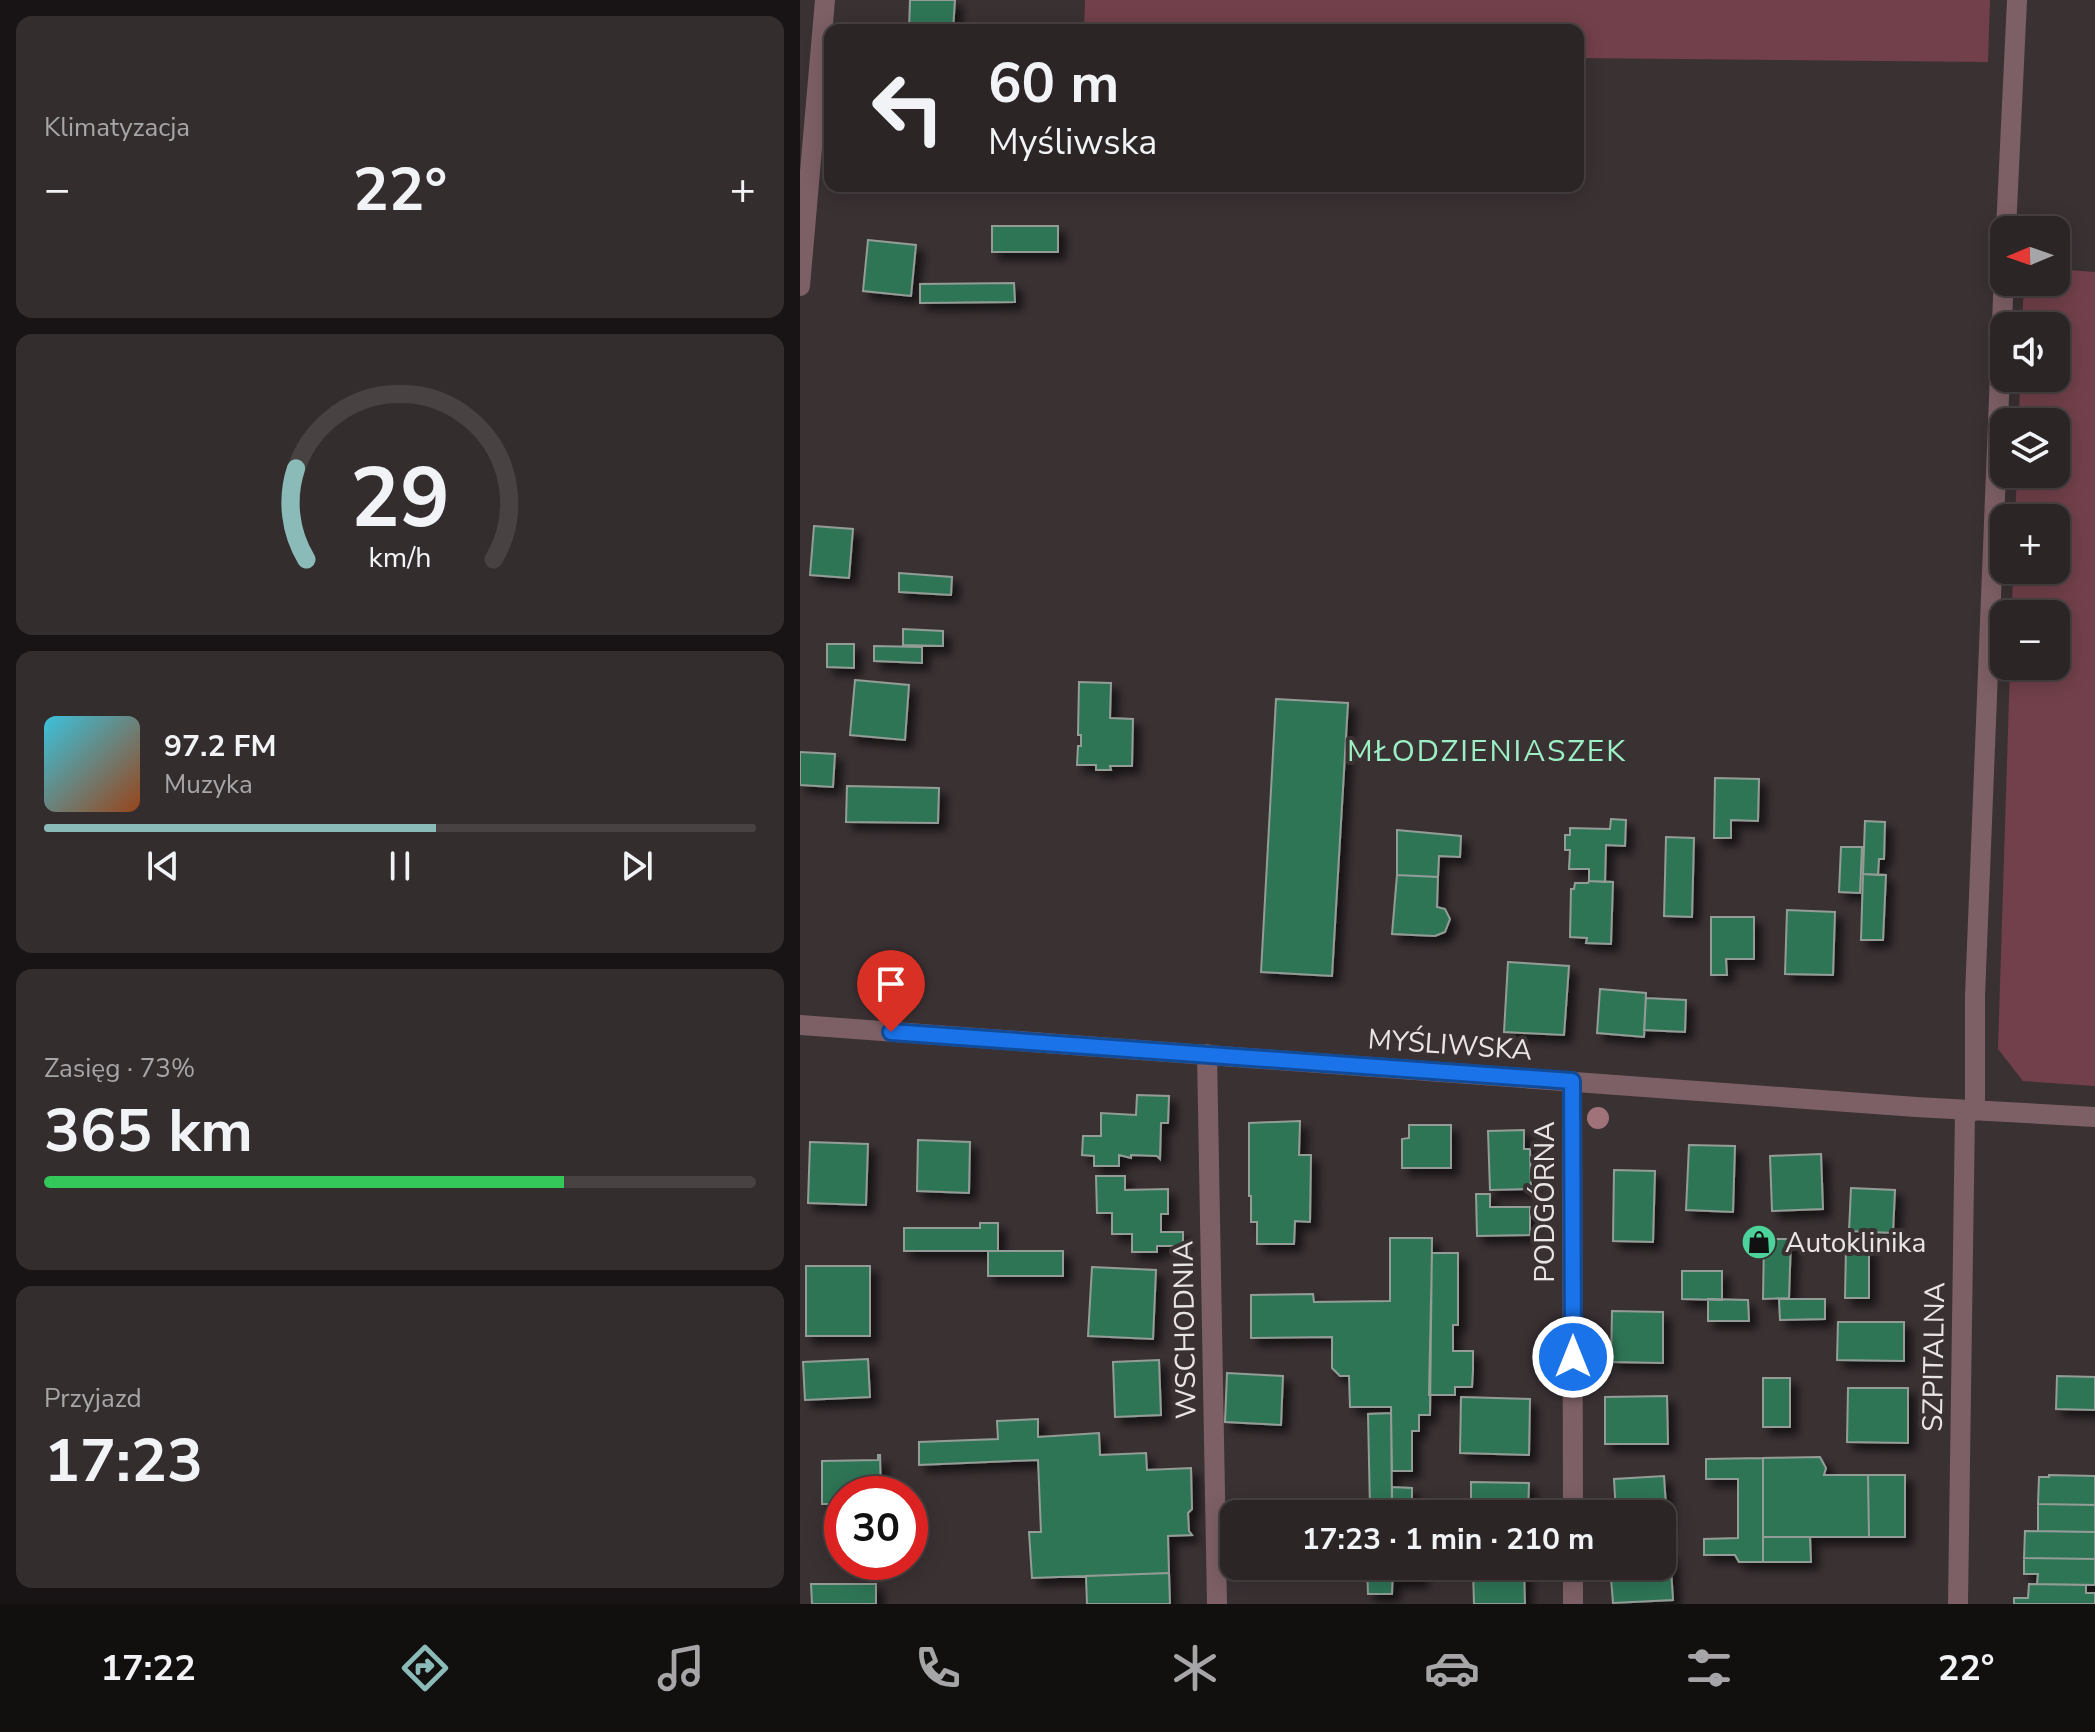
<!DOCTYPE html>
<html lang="pl">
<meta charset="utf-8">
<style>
:root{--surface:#2c2526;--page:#342d2e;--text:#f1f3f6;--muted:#a6a5a7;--line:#484243;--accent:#8bbbb9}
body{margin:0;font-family:"Nunito Sans",sans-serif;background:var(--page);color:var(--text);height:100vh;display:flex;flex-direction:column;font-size:30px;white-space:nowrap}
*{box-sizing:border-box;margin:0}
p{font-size:26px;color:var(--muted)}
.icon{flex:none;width:44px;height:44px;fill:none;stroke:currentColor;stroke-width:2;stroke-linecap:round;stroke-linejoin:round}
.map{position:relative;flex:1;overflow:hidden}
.side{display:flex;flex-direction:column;gap:16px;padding:16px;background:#181415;width:800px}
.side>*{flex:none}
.top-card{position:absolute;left:24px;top:24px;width:760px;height:168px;border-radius:16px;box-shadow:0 4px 20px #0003,0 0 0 2px var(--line);background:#2c2526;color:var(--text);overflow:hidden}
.needle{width:52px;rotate:268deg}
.tools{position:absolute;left:1190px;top:216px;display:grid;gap:16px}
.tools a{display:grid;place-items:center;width:80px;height:80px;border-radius:16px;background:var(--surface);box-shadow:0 4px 20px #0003,0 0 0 2px var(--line);font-size:40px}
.speed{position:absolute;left:24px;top:1476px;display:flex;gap:16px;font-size:40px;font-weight:700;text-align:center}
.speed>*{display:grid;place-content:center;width:104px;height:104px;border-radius:50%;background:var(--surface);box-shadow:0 4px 20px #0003,0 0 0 2px var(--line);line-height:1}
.speed .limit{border:12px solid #d22;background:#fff;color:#111}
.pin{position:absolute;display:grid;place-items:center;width:68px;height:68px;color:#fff;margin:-82px -34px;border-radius:50% 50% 50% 0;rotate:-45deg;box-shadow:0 0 8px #0007}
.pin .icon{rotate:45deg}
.me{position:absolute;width:88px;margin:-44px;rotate:0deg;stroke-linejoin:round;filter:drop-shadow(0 0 6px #0008)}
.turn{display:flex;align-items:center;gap:28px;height:168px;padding:0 32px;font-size:36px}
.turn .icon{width:104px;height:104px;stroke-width:2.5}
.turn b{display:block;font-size:56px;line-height:68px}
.big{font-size:60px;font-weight:700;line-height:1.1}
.side .tile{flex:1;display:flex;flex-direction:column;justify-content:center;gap:12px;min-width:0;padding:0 28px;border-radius:16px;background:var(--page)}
.side .dial{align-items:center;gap:0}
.dial svg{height:208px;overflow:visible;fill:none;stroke:var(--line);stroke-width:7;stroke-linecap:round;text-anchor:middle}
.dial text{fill:var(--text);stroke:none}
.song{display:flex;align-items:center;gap:24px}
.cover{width:96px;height:96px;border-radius:12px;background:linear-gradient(135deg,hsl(190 70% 55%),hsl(20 70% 35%))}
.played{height:8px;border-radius:4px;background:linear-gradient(90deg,var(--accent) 55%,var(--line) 55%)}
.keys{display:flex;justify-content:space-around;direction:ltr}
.heat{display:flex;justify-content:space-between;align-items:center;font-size:44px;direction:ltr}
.charge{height:12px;border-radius:6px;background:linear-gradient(90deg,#34c759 73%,var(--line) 0)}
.trip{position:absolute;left:420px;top:1500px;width:456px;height:80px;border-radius:16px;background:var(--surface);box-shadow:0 4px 20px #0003,0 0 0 2px var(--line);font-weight:700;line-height:80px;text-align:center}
.menu{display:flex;height:128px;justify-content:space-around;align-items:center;background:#120f0f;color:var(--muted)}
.menu .icon{width:56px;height:56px}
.menu .on{color:var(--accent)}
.menu b{font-size:36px;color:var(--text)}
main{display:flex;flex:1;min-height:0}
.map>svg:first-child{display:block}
.green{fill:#72404a}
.building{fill:#2f7556;stroke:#939c97;stroke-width:2;filter:url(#shadow)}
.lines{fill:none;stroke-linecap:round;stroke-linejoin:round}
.minor{stroke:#7d6065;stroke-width:20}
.tree{fill:#a0727a}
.route-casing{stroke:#114b97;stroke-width:20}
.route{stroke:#1a73e8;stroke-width:14}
.labels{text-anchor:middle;stroke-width:8;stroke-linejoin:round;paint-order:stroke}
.street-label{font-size:28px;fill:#eae5e5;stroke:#3a3133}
.poi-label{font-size:28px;fill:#eae5e5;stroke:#3a3133;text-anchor:start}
.neighbourhood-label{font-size:30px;letter-spacing:2px;fill:#9cf0c6;stroke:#3a3133}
</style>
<main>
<section class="side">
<div class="tile"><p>Klimatyzacja</p>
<div class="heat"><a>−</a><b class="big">22°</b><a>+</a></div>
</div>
<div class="tile dial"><svg viewBox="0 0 100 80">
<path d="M14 69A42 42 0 1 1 86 69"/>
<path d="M14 69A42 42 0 0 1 10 34" stroke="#8bbbb9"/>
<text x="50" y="56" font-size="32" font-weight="700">29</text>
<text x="50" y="72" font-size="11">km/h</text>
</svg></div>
<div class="tile">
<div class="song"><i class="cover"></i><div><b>97.2 FM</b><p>Muzyka</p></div></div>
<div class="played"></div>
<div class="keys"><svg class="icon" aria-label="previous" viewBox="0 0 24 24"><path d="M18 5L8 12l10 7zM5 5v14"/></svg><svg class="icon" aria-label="pause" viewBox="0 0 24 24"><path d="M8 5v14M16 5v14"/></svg><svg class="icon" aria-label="next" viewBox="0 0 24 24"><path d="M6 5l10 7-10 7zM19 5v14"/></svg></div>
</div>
<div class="tile"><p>Zasięg · 73%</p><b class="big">365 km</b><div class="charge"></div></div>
<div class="tile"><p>Przyjazd</p><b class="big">17:23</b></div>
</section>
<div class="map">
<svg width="1295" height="1604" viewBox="0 0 1295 1604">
<defs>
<filter id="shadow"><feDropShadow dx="7" dy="7" stdDeviation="4" flood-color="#0009"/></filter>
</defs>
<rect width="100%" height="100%" fill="#3a3133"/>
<!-- green -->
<path class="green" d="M285,0H1190L1188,62L778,58V30H284Z
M1256,269L1295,272V1086L1223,1081L1198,1049L1210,666H1256V614H1212L1213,570H1256V518H1215L1217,474H1256V422H1219L1220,378H1256V326H1222L1224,282H1256Z"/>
<!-- building -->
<path class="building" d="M110,0H155L153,30H109Z
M192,226H258V252H192Z
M68,240L116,245L111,296L63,291Z
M214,283L215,302L120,303V284Z
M14,526L53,529L49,578L10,575Z
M99,573L152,577L151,595L99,592Z
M103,629L143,631V646L103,645Z
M27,644H54V668L27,667Z
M74,646L122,647V663L74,661Z
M55,680L109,685L105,740L50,735Z
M279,682L311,683L310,718L333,719L332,766H310L311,770H296V765H277L278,746H281V735H278Z
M476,699L548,703L532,976L461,972Z
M0,752L35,754L33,787L0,785Z
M915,778L959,779L958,821L931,820V838H914Z
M47,786L139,788L138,823L46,822Z
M811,819L826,820L825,846L806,845L805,882L789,881V869H769L770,850H765V835H770V828L810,829Z
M1065,821L1085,822L1084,859H1079L1078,875L1063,874Z
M597,830L661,836L660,857L639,856L638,877L597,875Z
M866,837L894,838L892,917L864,916Z
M1041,847H1062L1060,893L1039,892Z
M1063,874L1086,875L1083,940H1061Z
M597,875L638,877L637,907L645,909L650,919L645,932L635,936L592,934Z
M789,881L813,882L811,944L786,943L787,938L770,937L771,889H774L775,883H788Z
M987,910L1035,912L1033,975L985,974Z
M911,917H954V959H926L927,975H911Z
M708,962L769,966L764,1035L704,1032Z
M800,989L846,993L844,1037L797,1033Z
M846,998L886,1000L885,1032L844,1030Z
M337,1095L369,1096L368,1123H361L360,1159L357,1156L331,1155V1158L319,1155V1166H294V1156L282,1155L283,1136H301V1113L336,1115Z
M500,1121L499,1155H511L510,1222L495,1221L494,1244H457V1222H451V1196H449V1123Z
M609,1125H651V1168H602V1139L609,1138Z
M724,1130V1149H730L731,1189L690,1190L688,1131Z
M118,1140L170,1142L169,1193L117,1191Z
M10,1142L68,1144L66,1205L8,1203Z
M889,1145L935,1146L933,1212L886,1210Z
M1021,1154L1023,1209L972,1211L970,1156Z
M814,1170L855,1171L853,1242L813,1241Z
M296,1176H325V1190L368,1189V1214H361V1232H383V1246H357V1252H332V1234H312V1213H297Z
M1051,1188L1095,1190L1093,1233L1049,1231Z
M676,1194H690V1207H730V1235L677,1236Z
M180,1223H198V1251H104V1228H180Z
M590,1238H632L630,1415H619V1431H612V1471H592L591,1407H550L549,1376H540L532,1368V1337L451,1338V1295L513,1294L514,1302L590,1301Z
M964,1239H991L989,1298L963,1299Z
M1046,1247H1069V1298H1045Z
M188,1251H263V1276H188Z
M632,1253H658V1325H653V1351H673V1370L672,1387H655V1395H629Z
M6,1266H70V1336H6Z
M292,1267L356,1270L353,1339L288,1336Z
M882,1271H922V1300L882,1299Z
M908,1299L948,1300L949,1321H908Z
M979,1299H1025V1319L980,1320Z
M812,1311L863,1312V1363L811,1362Z
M1038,1322H1104V1361L1037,1360Z
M68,1359L70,1397L5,1400L3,1362Z
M359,1360L361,1415L315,1417L313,1362Z
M427,1373L483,1376L481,1425L425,1422Z
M1257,1376L1295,1377V1410L1256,1409Z
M963,1378H990V1427H963Z
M1048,1388H1108V1443L1047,1442Z
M867,1396L868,1444H805V1397Z
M661,1397L730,1399L729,1455L660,1453Z
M591,1413L592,1508H570L568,1414Z
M238,1419V1437L299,1433L300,1455L346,1453L347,1470L391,1468L392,1509L388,1513L389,1531L392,1535L368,1536L369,1573L232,1578L229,1532H241L238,1460L119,1465V1442L198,1439L197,1421Z
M78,1455H80L81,1494H42V1504H22V1461L78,1460Z
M1020,1457L1026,1468L1024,1475H1068L1069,1537H963V1458Z
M963,1458V1562H939L935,1555H904V1539L938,1538V1479H906V1459Z
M1068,1475H1105V1537H1069Z
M1249,1475L1295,1476V1505L1238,1504L1239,1477H1249Z
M864,1476L867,1522H862V1514H816L814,1479Z
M671,1482L729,1483L728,1514H671Z
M592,1487L612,1488V1514H592Z
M1238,1504L1295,1505V1532L1238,1531Z
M538,1508H592V1514H538Z
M1225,1531L1295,1532V1559L1224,1558Z
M963,1537H1010L1011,1562H963Z
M862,1553H870L873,1600L813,1603L810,1566H862Z
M1224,1558L1295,1559V1585L1237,1584L1238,1574H1224Z
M567,1566H593L592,1594H568Z
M593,1566H620V1580H592Z
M724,1570L725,1604H674L673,1571Z
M369,1573L370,1604H287L286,1576Z
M11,1584H76V1604H12Z
M1229,1584L1286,1585V1593H1295V1604H1214V1598H1228Z"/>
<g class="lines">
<!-- minor -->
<path class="minor" d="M1206,230L1217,0
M0,286L25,0
M0,1025L1116,1107L1295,1117
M407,1054L417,1604
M772,1081L773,1514
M1175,1111V996L1204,273
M773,1566V1604
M1158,1604L1165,1110"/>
</g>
<!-- trees -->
<circle class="tree" cx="798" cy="1118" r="11"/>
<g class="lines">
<defs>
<path id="route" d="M91,1032L772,1081L773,1357"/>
</defs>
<!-- route casing -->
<use href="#route" class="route-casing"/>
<!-- route -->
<use href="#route" class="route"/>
</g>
<!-- icons -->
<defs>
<symbol id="shop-disc" viewBox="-11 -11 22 22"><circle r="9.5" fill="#4cd39b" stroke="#3a3133"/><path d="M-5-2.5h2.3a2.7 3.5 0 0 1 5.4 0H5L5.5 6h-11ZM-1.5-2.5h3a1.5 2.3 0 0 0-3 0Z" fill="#111"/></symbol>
</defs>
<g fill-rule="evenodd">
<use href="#shop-disc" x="939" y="1222" width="40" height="40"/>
</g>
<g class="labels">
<!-- street labels -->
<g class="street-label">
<text transform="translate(650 1044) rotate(4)" y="10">MYŚLIWSKA</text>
<text transform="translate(744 1202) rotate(-90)" y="10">PODGÓRNA</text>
<text transform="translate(384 1330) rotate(-91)" y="10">WSCHODNIA</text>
<text transform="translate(1133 1357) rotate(-89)" y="10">SZPITALNA</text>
</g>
<!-- poi labels -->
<g class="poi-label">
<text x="985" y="1252">Autoklinika</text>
</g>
<!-- neighbourhood labels -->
<g class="neighbourhood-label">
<text x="687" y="761">MŁODZIENIASZEK</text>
</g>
</g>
</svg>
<div class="tools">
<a><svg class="needle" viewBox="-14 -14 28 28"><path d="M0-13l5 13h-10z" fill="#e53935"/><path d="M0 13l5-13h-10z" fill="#a6a5a7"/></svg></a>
<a><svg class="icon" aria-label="sound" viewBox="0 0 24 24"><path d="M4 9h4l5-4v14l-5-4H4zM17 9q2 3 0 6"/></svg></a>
<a><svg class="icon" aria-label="layers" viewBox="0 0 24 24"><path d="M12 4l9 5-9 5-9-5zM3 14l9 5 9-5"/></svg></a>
<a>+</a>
<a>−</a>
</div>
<div class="speed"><div class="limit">30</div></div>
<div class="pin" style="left:91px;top:1032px;background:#d93025"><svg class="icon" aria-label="arrive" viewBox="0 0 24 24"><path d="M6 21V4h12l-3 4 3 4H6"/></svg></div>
<svg class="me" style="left:773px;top:1357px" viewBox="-20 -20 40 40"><circle r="17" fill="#1a73e8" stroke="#fff" stroke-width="3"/><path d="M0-11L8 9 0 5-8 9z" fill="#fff"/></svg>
<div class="trip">17:23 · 1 min · 210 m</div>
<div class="top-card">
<div class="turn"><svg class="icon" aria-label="left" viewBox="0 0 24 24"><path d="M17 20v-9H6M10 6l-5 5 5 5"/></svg><div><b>60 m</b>Myśliwska</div></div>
</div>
</div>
</main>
<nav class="menu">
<b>17:22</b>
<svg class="icon on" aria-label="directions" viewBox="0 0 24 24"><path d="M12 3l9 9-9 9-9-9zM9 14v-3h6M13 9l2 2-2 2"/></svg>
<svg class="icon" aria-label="music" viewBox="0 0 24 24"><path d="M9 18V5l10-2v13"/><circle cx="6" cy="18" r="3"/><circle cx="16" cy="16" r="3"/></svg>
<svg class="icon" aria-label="phone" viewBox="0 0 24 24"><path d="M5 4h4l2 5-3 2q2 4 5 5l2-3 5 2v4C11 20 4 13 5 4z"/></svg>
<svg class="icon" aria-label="climate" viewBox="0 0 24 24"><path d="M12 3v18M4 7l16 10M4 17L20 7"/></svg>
<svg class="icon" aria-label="car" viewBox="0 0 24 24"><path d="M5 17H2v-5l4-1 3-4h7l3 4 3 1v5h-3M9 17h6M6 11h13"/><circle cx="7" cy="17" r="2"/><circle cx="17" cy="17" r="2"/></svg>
<svg class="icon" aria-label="filters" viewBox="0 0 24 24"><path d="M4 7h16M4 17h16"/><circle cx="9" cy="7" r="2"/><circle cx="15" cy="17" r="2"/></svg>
<b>22°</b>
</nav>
